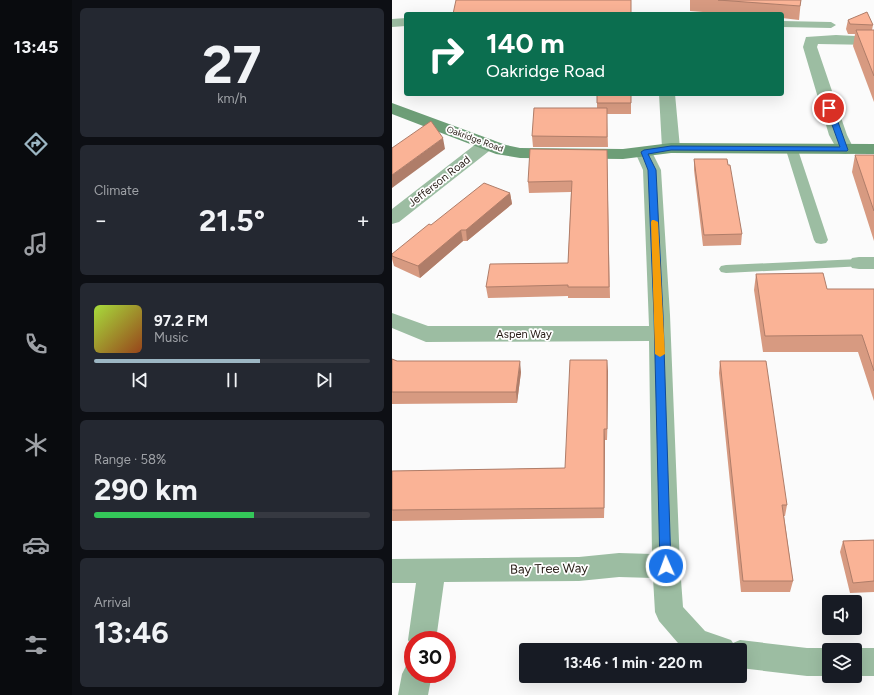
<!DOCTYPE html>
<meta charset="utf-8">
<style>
:root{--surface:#171b24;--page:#242831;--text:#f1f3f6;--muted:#9ea1a6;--line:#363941;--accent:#9cb6c3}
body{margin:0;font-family:Figtree,sans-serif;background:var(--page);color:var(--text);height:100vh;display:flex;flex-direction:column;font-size:15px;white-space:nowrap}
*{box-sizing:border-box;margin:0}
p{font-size:13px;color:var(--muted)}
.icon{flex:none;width:22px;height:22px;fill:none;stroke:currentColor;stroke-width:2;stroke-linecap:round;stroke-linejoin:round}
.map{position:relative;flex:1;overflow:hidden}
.panel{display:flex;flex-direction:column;gap:8px;padding:8px;background:#0d0f14;width:320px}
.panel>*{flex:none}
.top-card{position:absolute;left:12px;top:12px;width:380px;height:84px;border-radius:4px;box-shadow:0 4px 16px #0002;background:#0b6e4f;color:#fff;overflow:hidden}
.controls{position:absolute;left:430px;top:595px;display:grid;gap:8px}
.controls a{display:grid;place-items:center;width:40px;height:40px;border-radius:4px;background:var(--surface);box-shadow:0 4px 16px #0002;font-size:20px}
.speed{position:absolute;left:12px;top:631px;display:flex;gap:8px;font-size:20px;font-weight:700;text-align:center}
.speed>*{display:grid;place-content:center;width:52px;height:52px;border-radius:50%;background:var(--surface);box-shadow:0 4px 16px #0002;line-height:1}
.speed .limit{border:6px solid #d22;background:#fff;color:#111}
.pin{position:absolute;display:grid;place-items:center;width:34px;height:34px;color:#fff;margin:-17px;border:2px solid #fff;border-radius:50%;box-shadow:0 1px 4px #0007}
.me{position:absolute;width:44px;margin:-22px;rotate:358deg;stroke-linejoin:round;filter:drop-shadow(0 0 3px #0008)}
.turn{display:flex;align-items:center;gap:14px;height:84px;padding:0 16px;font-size:18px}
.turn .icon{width:52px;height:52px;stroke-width:2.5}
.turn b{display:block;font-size:28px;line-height:34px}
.big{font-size:30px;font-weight:700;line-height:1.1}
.panel .card{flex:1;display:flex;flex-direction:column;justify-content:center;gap:6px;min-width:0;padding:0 14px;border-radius:6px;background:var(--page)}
.panel .dial{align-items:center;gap:0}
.dial b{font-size:52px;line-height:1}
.song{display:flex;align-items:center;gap:12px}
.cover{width:48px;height:48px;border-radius:6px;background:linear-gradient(135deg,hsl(80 70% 55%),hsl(20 70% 35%))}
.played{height:4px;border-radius:2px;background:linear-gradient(90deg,var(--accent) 60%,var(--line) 60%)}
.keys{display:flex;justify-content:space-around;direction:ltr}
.heat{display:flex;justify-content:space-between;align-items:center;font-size:22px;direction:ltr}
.charge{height:6px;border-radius:3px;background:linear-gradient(90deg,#34c759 58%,var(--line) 0)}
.trip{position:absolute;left:127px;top:643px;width:228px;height:40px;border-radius:4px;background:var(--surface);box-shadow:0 4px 16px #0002;font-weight:700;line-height:40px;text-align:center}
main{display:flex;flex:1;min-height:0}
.tabs{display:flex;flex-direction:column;width:72px;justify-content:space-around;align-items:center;background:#090b0e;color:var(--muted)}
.tabs .icon{width:28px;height:28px}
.tabs .current{color:var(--accent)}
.tabs b{font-size:18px;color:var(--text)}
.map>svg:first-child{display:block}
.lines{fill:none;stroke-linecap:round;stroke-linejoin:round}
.lane{fill:#9cbda2;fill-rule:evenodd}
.street{fill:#9cbda2;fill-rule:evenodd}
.secondary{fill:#6d9e77;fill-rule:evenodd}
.wall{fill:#d79a81}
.shaded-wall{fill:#af7d69}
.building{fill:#fab396;stroke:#af7d69}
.route{fill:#1a73e8;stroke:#114b97}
.slow{fill:#f59e0b}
.labels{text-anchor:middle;stroke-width:3.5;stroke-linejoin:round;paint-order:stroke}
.far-street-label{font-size:9px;fill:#251a13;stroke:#fff}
.street-label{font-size:11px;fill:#251a13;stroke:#fff}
.near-street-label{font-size:13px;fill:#251a13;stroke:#fff}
</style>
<main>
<nav class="tabs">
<b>13:45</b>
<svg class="icon current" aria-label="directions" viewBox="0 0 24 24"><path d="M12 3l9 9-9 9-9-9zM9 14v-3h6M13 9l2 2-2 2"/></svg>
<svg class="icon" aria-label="music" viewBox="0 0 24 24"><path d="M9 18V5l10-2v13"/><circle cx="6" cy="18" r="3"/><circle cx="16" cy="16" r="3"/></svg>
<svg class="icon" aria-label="phone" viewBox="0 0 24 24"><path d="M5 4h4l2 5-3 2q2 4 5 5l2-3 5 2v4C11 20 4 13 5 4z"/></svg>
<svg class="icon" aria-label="climate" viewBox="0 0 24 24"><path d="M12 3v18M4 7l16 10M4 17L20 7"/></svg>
<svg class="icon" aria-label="car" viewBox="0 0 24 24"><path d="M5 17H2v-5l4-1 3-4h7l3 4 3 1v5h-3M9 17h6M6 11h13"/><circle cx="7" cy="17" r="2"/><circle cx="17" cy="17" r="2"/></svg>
<svg class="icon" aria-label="filters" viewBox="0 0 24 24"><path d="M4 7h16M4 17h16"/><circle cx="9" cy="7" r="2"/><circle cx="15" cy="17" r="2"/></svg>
</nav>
<section class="panel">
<div class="card dial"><b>27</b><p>km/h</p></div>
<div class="card"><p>Climate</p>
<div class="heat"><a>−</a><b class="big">21.5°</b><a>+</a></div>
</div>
<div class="card">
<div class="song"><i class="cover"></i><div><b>97.2 FM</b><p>Music</p></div></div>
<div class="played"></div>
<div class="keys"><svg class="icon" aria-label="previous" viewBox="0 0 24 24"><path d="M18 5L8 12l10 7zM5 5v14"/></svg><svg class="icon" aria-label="pause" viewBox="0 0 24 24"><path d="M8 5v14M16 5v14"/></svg><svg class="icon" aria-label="next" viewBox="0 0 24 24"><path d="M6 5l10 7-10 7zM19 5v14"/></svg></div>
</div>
<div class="card"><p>Range · 58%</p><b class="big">290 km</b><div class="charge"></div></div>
<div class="card"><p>Arrival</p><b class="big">13:46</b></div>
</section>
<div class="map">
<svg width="482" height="695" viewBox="0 0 482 695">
<rect width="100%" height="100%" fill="#fbfbfb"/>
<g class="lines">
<!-- lane -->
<path class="lane" d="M390,21L439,22L444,25L439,28L390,27Z
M400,146L404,147L406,150L436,240L434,243L429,244L424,243L422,240L394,150L396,147Z
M467,259L472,260L474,263L472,266L334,273L329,272L327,269L329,266L334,265Z"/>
<!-- street -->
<path class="street" d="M14,18V26L0,27V19Z
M444,35L482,37V45L426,44L425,47L455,135L462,149L459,153L453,154L447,153L437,135L411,47L414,37Z
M267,94H283L288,148L285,152L279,153L273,152L270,148Z
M95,139L101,140L104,144L101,148L7,222L0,224V209L89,140Z
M252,147L258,148L269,170L278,315L288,566L291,607L313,631L339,640L341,643L348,640L415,648H437L442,650H437V676H415L348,668V650H292L267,621L263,612L261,578L227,577L187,581L52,582L44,640H21V650L16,640L24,583H0V559L187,557L227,553L260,554L257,341L34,342L0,328V313L36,326H257L251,170L243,152L246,148Z
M467,257H482V269H467L460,268L457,263L460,258Z
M463,648H482V676H463V650H458Z
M21,661V674H40L36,695H6L10,674L15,664Z"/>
<!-- secondary -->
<path class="secondary" d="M0,103L114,145L128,148L231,149L279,143L482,144V154L279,153L231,159L128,158L104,154L0,114Z"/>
</g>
<!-- wall -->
<path class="wall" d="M298,0H409L407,20L390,18V14H337L298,11Z
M456,20L481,25L480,30H482V102L461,46L463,34H456L454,29Z
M239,94V114H215L216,147H141L140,136L205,108V103Z
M215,150L218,298H176V296L96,298L94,287L176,263L179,192L137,193L136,182Z
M463,155H482V241L460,172Z
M302,159L350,234L349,245L311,246L302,170Z
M118,193L120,204L75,241H71L28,278L2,266L0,259V254Z
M364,274L435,289H482V401L466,352H371L362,290Z
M0,359L5,361L129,372L125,403L0,404Z
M328,361L395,505L393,516H392L401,581L398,592H349L327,373Z
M216,371L215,440H213L212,518L0,521V471L173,468Z
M482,540V592L458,593L448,552L451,541Z"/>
<!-- shaded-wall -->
<path class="shaded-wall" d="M51,138L53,149L0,188V175Z
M118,193L120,204L75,241L74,230Z
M69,230L71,241L28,278L26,266Z
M215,360L216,371L215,440Z
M128,361L129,372L125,403L124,392Z
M212,429L213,440L212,518Z"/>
<!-- building -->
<path class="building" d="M64,0H239V14H61Z
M326,0H409L408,6Z
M475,12L481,25L458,24L456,20Z
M464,30H482V76Z
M205,94H239V103H205Z
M142,108H215V137L140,136Z
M39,121L51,138L0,175V148Z
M138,149L215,150L217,287H176V285L94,287L98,264L176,263L180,181L136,182Z
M463,155H482V211Z
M302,159H335L336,165H338L350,234L312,235Z
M92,183L118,193L74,230H69L26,266L0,256V254L37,224L39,225Z
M431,273L435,289H482V371L470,335L373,336L364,274Z
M0,359L5,361H128L124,392H0Z
M178,360H215V429H212V508L0,510V471L173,468Z
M328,361H374L395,505H390L401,581H351Z
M482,540V581L461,583L451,541Z"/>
<!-- route -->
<path class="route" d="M435,106L441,108L456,150L455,151L279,150L256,154L264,170L271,315L279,566L278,570L274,571L270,570L268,566L262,315L256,170L249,152L252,150L279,146L448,147L434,108Z"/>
<!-- slow -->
<path class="slow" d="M260,220H262L266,222L273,354L268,357L263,354L259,222Z"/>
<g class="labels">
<!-- far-street labels -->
<g class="far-street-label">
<text transform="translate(83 139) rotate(20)" y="3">Oakridge Road</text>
</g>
<!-- street labels -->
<g class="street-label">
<text transform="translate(47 181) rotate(-38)" y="4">Jefferson Road</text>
<text x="132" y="338">Aspen Way</text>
</g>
<!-- near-street labels -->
<g class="near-street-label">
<text transform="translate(157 568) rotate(-1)" y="5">Bay Tree Way</text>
</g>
</g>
</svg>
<div class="controls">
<a><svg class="icon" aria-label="sound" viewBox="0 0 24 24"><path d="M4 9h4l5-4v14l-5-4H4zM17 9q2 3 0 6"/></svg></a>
<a><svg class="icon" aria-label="layers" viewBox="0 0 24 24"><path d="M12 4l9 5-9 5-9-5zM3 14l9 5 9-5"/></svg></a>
</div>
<div class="speed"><div class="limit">30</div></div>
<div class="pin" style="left:437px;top:108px;background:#d93025"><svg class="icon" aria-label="arrive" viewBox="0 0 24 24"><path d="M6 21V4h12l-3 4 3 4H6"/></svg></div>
<svg class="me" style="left:274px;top:566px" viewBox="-20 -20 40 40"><circle r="17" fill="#1a73e8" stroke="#fff" stroke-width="3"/><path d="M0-11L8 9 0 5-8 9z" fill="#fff"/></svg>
<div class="trip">13:46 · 1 min · 220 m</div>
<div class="top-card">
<div class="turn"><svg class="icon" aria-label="right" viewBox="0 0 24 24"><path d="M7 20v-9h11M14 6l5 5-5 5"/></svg><div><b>140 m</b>Oakridge Road</div></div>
</div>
</div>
</main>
